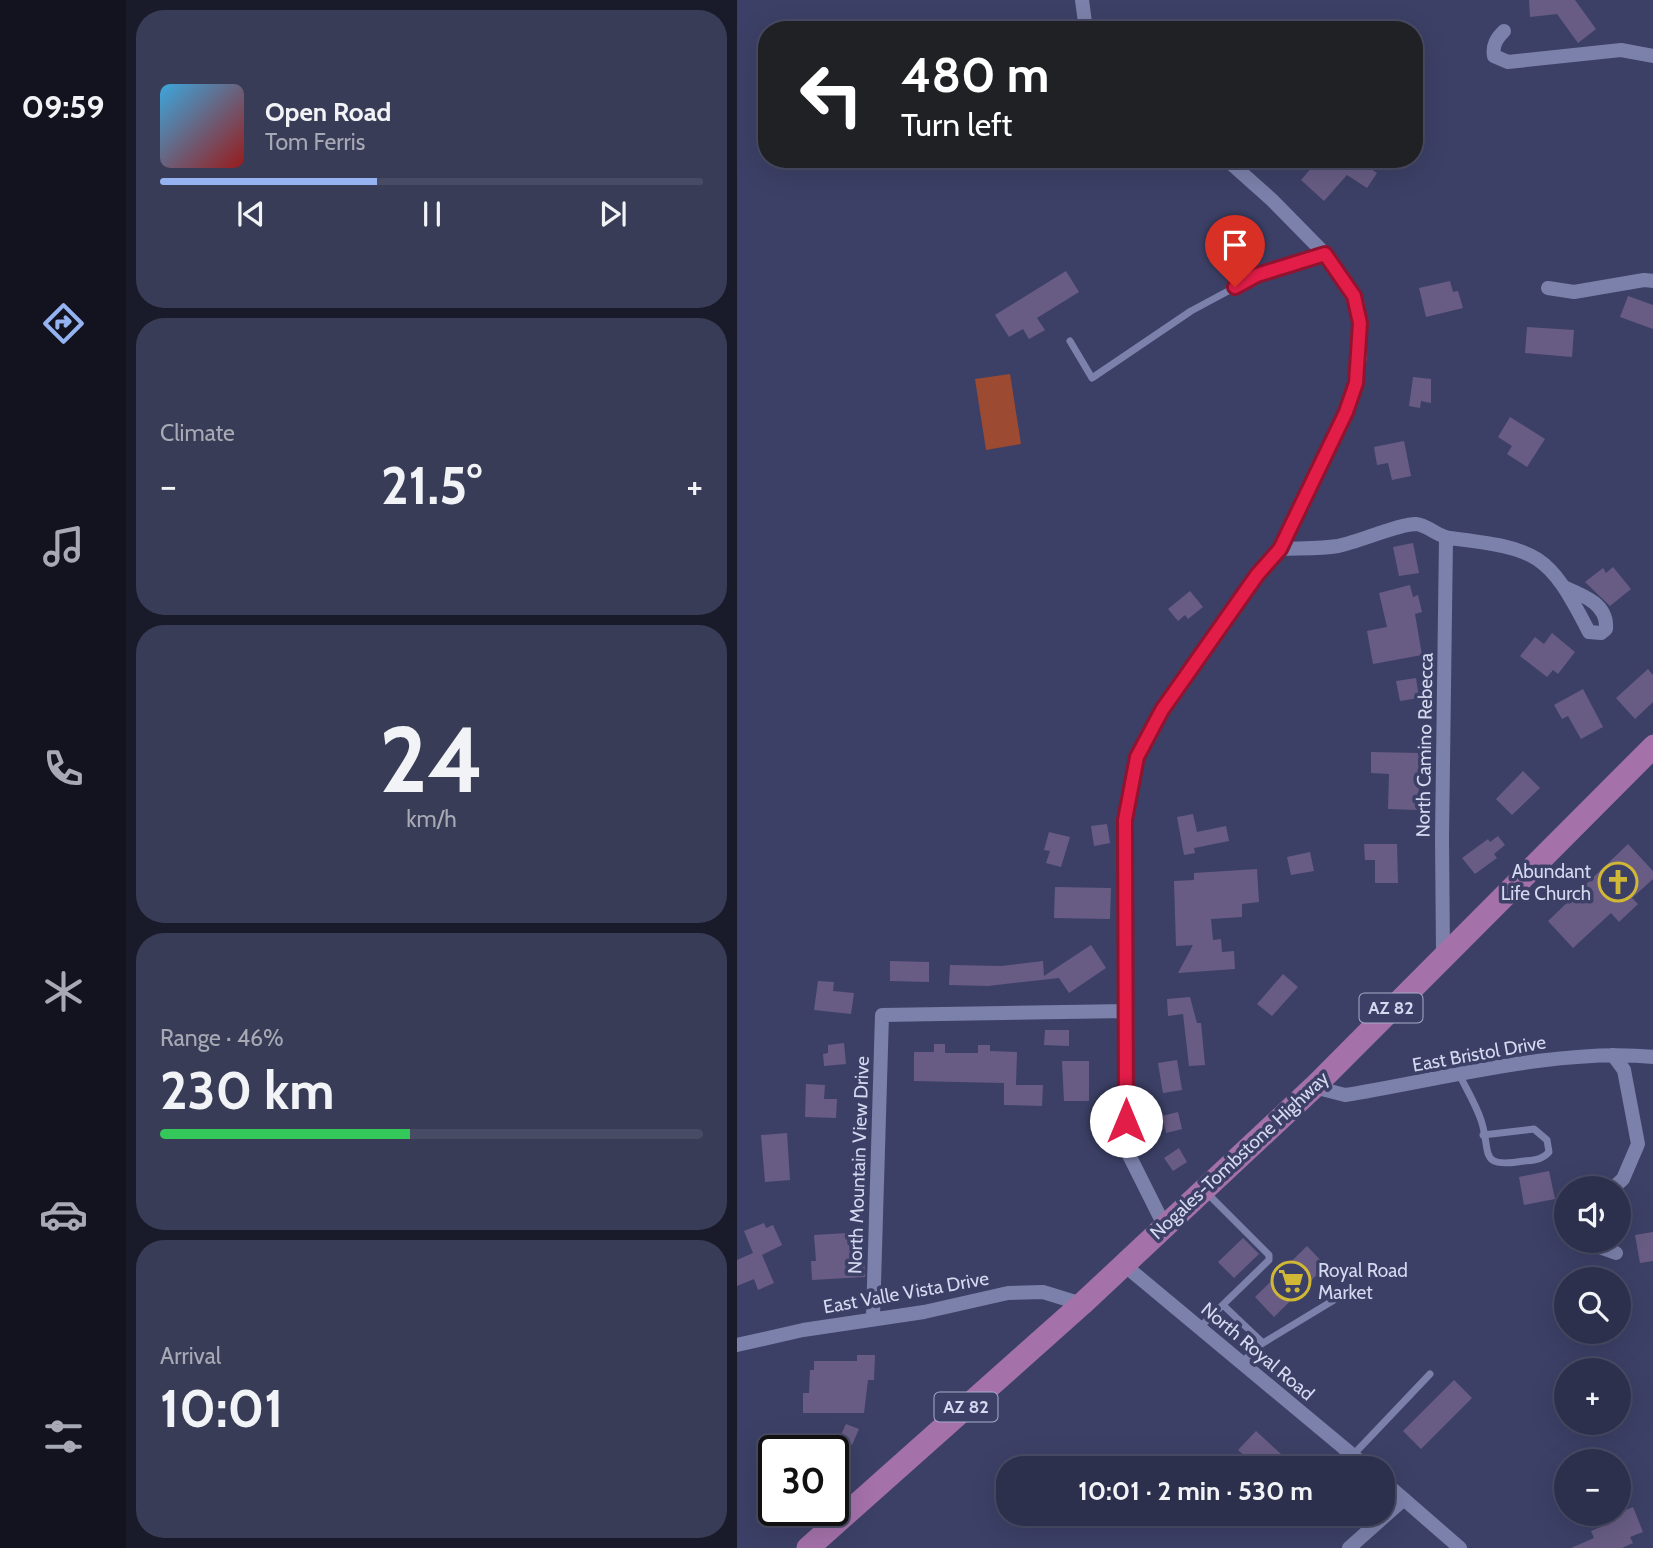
<!DOCTYPE html>
<meta charset="utf-8">
<style>
:root{--surface:#2d304c;--page:#393c56;--text:#f1f3f6;--muted:#a7a9b5;--line:#484b64;--accent:#95b2f1}
body{margin:0;font-family:Cabin,sans-serif;background:var(--page);color:var(--text);height:100vh;display:flex;flex-direction:column;font-size:26px;white-space:nowrap}
*{box-sizing:border-box;margin:0}
p{font-size:23px;color:var(--muted)}
.icon{flex:none;width:38px;height:38px;fill:none;stroke:currentColor;stroke-width:2;stroke-linecap:round;stroke-linejoin:round}
.map{position:relative;flex:1;overflow:hidden}
.side{display:flex;flex-direction:column;gap:10px;padding:10px;background:#191a2a;width:611px}
.side>*{flex:none}
.top-card{position:absolute;left:21px;top:21px;width:665px;height:147px;border-radius:28px;box-shadow:0 7px 28px #0002,0 0 0 2px var(--line);background:#202124;color:#fff;overflow:hidden}
.tools{position:absolute;left:817px;top:1176px;display:grid;gap:14px}
.tools a{display:grid;place-items:center;width:77px;height:77px;border-radius:50%;background:var(--surface);box-shadow:0 7px 28px #0002,0 0 0 2px var(--line);font-size:35px}
.speed{position:absolute;left:21px;top:1435px;display:flex;gap:14px;font-size:35px;font-weight:700;text-align:center}
.speed>*{display:grid;place-content:center;width:91px;height:91px;border-radius:50%;background:var(--surface);box-shadow:0 7px 28px #0002,0 0 0 2px var(--line);line-height:1}
.speed .limit{border:4px solid #111;border-radius:10px;background:#fff;color:#111}
.pin{position:absolute;display:grid;place-items:center;width:60px;height:60px;color:#fff;margin:-72px -30px;border-radius:50% 50% 50% 0;rotate:-45deg;box-shadow:0 0 7px #0007}
.pin .icon{rotate:45deg}
.me{position:absolute;width:77px;margin:-38px;rotate:0deg;stroke-linejoin:round;filter:drop-shadow(0 0 5px #0008)}
.turn{display:flex;align-items:center;gap:24px;height:147px;padding:0 28px;font-size:32px}
.turn .icon{width:91px;height:91px;stroke-width:2.5}
.turn b{display:block;font-size:49px;line-height:60px}
.big{font-size:52px;font-weight:800;line-height:1.1}
.side .card{flex:1;display:flex;flex-direction:column;justify-content:center;gap:10px;min-width:0;padding:0 24px;border-radius:28px;background:var(--page)}
.side .dial{align-items:center;gap:0}
.dial b{font-size:91px;line-height:1}
.song{display:flex;align-items:center;gap:21px}
.cover{width:84px;height:84px;border-radius:10px;background:linear-gradient(135deg,hsl(200 70% 55%),hsl(0 70% 35%))}
.played{height:7px;border-radius:4px;background:linear-gradient(90deg,var(--accent) 40%,var(--line) 40%)}
.keys{display:flex;justify-content:space-around;direction:ltr}
.heat{display:flex;justify-content:space-between;align-items:center;font-size:38px;direction:ltr}
.charge{height:10px;border-radius:5px;background:linear-gradient(90deg,#34c759 46%,var(--line) 0)}
.trip{position:absolute;left:259px;top:1456px;width:399px;height:70px;border-radius:28px;background:var(--surface);box-shadow:0 7px 28px #0002,0 0 0 2px var(--line);font-weight:800;line-height:70px;text-align:center}
main{display:flex;flex:1;min-height:0}
.dock{display:flex;flex-direction:column;width:126px;justify-content:space-around;align-items:center;background:#12131e;color:var(--muted)}
.dock .icon{width:49px;height:49px}
.dock .on{color:var(--accent)}
.dock b{font-size:32px;color:var(--text)}
.map>svg:first-child{display:block}
.green{fill:#9c4a31}
.building{fill:#685c84}
.lines{fill:none;stroke-linecap:round;stroke-linejoin:round}
.lane{stroke:#7b81ab;stroke-width:7}
.street{stroke:#7b81ab;stroke-width:14}
.primary{stroke:#a471a9;stroke-width:23}
.route-casing{stroke:#92132f;stroke-width:18}
.route{stroke:#e11d48;stroke-width:12}
.labels{text-anchor:middle;stroke-width:7;stroke-linejoin:round;paint-order:stroke}
.shield{fill:#3c4066;stroke:#a7abc7;stroke-width:2}
.shield-label{font-size:18px;font-weight:bold;fill:#d5d9f0}
.street-label{font-size:19px;fill:#d5d9f0;stroke:#3c4066}
.poi-label{font-size:19px;fill:#d5d9f0;stroke:#3c4066;text-anchor:end}
</style>
<main>
<nav class="dock">
<b>09:59</b>
<svg class="icon on" aria-label="directions" viewBox="0 0 24 24"><path d="M12 3l9 9-9 9-9-9zM9 14v-3h6M13 9l2 2-2 2"/></svg>
<svg class="icon" aria-label="music" viewBox="0 0 24 24"><path d="M9 18V5l10-2v13"/><circle cx="6" cy="18" r="3"/><circle cx="16" cy="16" r="3"/></svg>
<svg class="icon" aria-label="phone" viewBox="0 0 24 24"><path d="M5 4h4l2 5-3 2q2 4 5 5l2-3 5 2v4C11 20 4 13 5 4z"/></svg>
<svg class="icon" aria-label="climate" viewBox="0 0 24 24"><path d="M12 3v18M4 7l16 10M4 17L20 7"/></svg>
<svg class="icon" aria-label="car" viewBox="0 0 24 24"><path d="M5 17H2v-5l4-1 3-4h7l3 4 3 1v5h-3M9 17h6M6 11h13"/><circle cx="7" cy="17" r="2"/><circle cx="17" cy="17" r="2"/></svg>
<svg class="icon" aria-label="filters" viewBox="0 0 24 24"><path d="M4 7h16M4 17h16"/><circle cx="9" cy="7" r="2"/><circle cx="15" cy="17" r="2"/></svg>
</nav>
<section class="side">
<div class="card">
<div class="song"><i class="cover"></i><div><b>Open Road</b><p>Tom Ferris</p></div></div>
<div class="played"></div>
<div class="keys"><svg class="icon" aria-label="previous" viewBox="0 0 24 24"><path d="M18 5L8 12l10 7zM5 5v14"/></svg><svg class="icon" aria-label="pause" viewBox="0 0 24 24"><path d="M8 5v14M16 5v14"/></svg><svg class="icon" aria-label="next" viewBox="0 0 24 24"><path d="M6 5l10 7-10 7zM19 5v14"/></svg></div>
</div>
<div class="card"><p>Climate</p>
<div class="heat"><a>−</a><b class="big">21.5°</b><a>+</a></div>
</div>
<div class="card dial"><b>24</b><p>km/h</p></div>
<div class="card"><p>Range · 46%</p><b class="big">230 km</b><div class="charge"></div></div>
<div class="card"><p>Arrival</p><b class="big">10:01</b></div>
</section>
<div class="map">
<svg width="917" height="1548" viewBox="0 0 917 1548">
<rect width="100%" height="100%" fill="#3c4066"/>
<!-- green -->
<path class="green" d="M273,374L284,444L249,450L238,379Z"/>
<!-- building -->
<path class="building" d="M792,0H838L859,29L841,43L820,14L793,17Z
M582,159H620L640,173L630,188L610,175L587,201L564,180Z
M329,271L342,292L300,318L308,330L292,339L286,329L272,337L258,315Z
M713,281L716,292L721,291L726,308L689,317L682,288Z
M891,296L916,305V329L883,317Z
M790,327L837,330L835,357L788,353Z
M676,377L694,379V403L684,401L683,408L672,406Z
M773,417L808,439L790,467L770,454L775,446L761,437Z
M667,441L674,476L655,480L651,463L640,465L637,447Z
M676,543L682,573L662,576L656,547Z
M876,567L894,589L873,606L848,582L866,568L869,573Z
M673,585L676,597L681,595L685,612L678,614L685,655L636,664L630,631L650,627L642,593Z
M453,591L466,607L451,619L448,615L441,621L431,609Z
M815,633L838,652L821,674L816,670L810,677L783,656L798,637L807,644Z
M911,669L916,675V702L898,719L879,698Z
M679,678L682,698L663,701L659,681Z
M846,689L866,727L844,739L831,716L825,719L817,705Z
M634,752L683,753L681,810L651,809L652,774L634,773Z
M786,771L803,788L775,815L759,799Z
M456,814L460,832L489,826L492,841L457,848L458,853L447,855L440,817Z
M370,824L373,843L357,846L354,826Z
M312,832L333,837L324,867L309,863L313,851L307,850Z
M761,836L768,845L757,854L760,858L738,874L725,858L751,839L753,842Z
M627,844H660L661,883H638V860H628Z
M891,844L916,871V879L895,898L901,904L882,922L874,913L836,948L811,921Z
M573,852L577,871L554,875L550,857Z
M520,869L522,902L505,904V917L474,919L476,940L484,939L485,952L497,951L498,969L441,973L456,945L439,946L437,881L457,880V873Z
M318,887L374,888L373,919L317,918Z
M354,945L369,968L332,993L322,978L251,986L212,985L213,965L265,966L306,961L307,976Z
M153,961L192,962V982L153,981Z
M546,974L561,987L535,1016L520,1004Z
M81,981L97,982L96,991L117,993L114,1014L77,1010Z
M453,997L460,1023H464L468,1065L452,1066L446,1014L431,1016L430,999Z
M308,1030H332V1046L307,1045Z
M107,1043L109,1064L87,1066L86,1054L91,1053V1045Z
M197,1044H208V1053H241V1045H253V1051L280,1052L279,1085H306L305,1106L267,1105V1083L177,1081V1052H197Z
M440,1060L445,1090L426,1093L421,1063Z
M325,1061H352V1101H327Z
M69,1084L88,1085L87,1099H100L99,1118L68,1117Z
M441,1112L445,1129L429,1133L425,1116Z
M50,1133L53,1180L28,1182L24,1135Z
M442,1148L450,1162L436,1171L427,1158Z
M812,1171L818,1199L787,1205L782,1177Z
M27,1223L29,1228L36,1225L45,1245L25,1255L37,1283L21,1290L17,1279L0,1286V1260L16,1253L7,1231Z
M126,1232L128,1277L75,1280L74,1261H79L77,1235Z
M916,1232V1261L903,1263L898,1235Z
M506,1238L522,1254L497,1278L481,1262Z
M570,1246L589,1266L537,1317L518,1297Z
M120,1355H138L137,1380H131L127,1413H66V1393H72L73,1370H77V1361H120Z
M717,1380L735,1398L684,1449L666,1431Z
M109,1424L122,1429L115,1445L102,1439Z
M519,1431L544,1454L530,1468H521L501,1450Z
M896,1507L906,1532L893,1537L896,1543L885,1548H834L857,1538L854,1531L873,1523L870,1518Z"/>
<g class="lines">
<!-- lane -->
<path class="lane" d="M333,341L355,378L454,311L521,275L587,254
M723,1076C730,1090 739,1105 744,1120C755,1153 740,1169 787,1161C797,1160 805,1160 812,1152L810,1140L797,1129L746,1135
M486,1305L526,1343
M463,1327L532,1260V1255L469,1192
M505,1362L526,1343L597,1300
M616,1455L693,1374"/>
<!-- street -->
<path class="street" d="M345,0L349,30
M767,31C760,38 755,45 757,56L771,62L884,50L917,56
M811,288L837,292L907,280L917,281
M543,549C562,548 583,549 601,546C622,542 661,524 679,524C691,525 701,537 713,538C801,549 811,552 852,632L864,633L869,629C871,605 848,596 829,588
M706,953L705,838L709,538
M577,1087L608,1095C701,1080 824,1047 917,1057
M876,1188L886,1179L901,1144L887,1070L876,1055
M427,1225L389,1149L388,820L400,757L425,710L520,575L543,549L609,412L619,383L623,356V323L621,305L612,287L588,254L535,200L489,159
M860,1241L865,1248L879,1253
M386,1264L631,1468
M136,1317L145,1015L390,1011
M0,1345L66,1330L187,1312L271,1293L306,1292L345,1304
M646,1481L723,1548
M612,1548L667,1499"/>
<!-- primary -->
<path class="primary" d="M71,1548L345,1304L577,1087L917,746"/>
</g>
<g class="lines">
<defs>
<path id="route" d="M389,1121L388,820L400,757L425,710L520,575L543,549L609,412L619,383L623,323L617,296L588,254L520,275L498,287"/>
</defs>
<!-- route casing -->
<use href="#route" class="route-casing"/>
<!-- route -->
<use href="#route" class="route"/>
</g>
<!-- icons -->
<defs>
<symbol id="church-ring" viewBox="-11 -11 22 22"><circle r="9.5" fill="#3c4066" stroke="#d1b736" stroke-width="1.5"/><path d="M-1.2-6h2.4v3.5h3.3v2.4h-3.3V6h-2.4V-.1h-3.3v-2.4h3.3Z" fill="#d1b736"/></symbol>
<symbol id="supermarket-ring" viewBox="-11 -11 22 22"><circle r="9.5" fill="#3c4066" stroke="#d1b736" stroke-width="1.5"/><path d="M-6-5.5h2.5l.6 2H6L4.5 2H-2.5L-4.4-4H-6ZM-1.5 3.2a1.3 1.3 0 1 0 .1 0ZM3 3.2a1.3 1.3 0 1 0 .1 0Z" fill="#d1b736"/></symbol>
</defs>
<g fill-rule="evenodd">
<use href="#church-ring" x="859" y="860" width="44" height="44"/>
<use href="#supermarket-ring" x="532" y="1259" width="44" height="44"/>
</g>
<g class="labels">
<!-- shield labels -->
<g class="shield">
<rect x="622.5" y="993.5" width="63" height="29" rx="5"/>
<rect x="197.5" y="1392.5" width="63" height="29" rx="5"/>
</g>
<g class="shield-label">
<text x="654" y="1014">AZ 82</text>
<text x="229" y="1413">AZ 82</text>
</g>
<!-- street labels -->
<g class="street-label">
<text transform="translate(687 745) rotate(-89)" y="7">North Camino Rebecca</text>
<text transform="translate(742 1053) rotate(-10)" y="7">East Bristol Drive</text>
<text transform="translate(502 1155) rotate(-43)" y="7">Nogales-Tombstone Highway</text>
<text transform="translate(121 1165) rotate(-88)" y="7">North Mountain View Drive</text>
<text transform="translate(169 1292) rotate(-10)" y="7">East Valle Vista Drive</text>
<text transform="translate(521 1351) rotate(40)" y="7">North Royal Road</text>
</g>
<!-- poi labels -->
<g class="poi-label">
<text x="854" y="878">Abundant<tspan x="854" dy="22">Life Church</tspan></text>
<text x="581" y="1277" text-anchor="start">Royal Road<tspan x="581" dy="22">Market</tspan></text>
</g>
</g>
</svg>
<div class="tools">
<a><svg class="icon" aria-label="sound" viewBox="0 0 24 24"><path d="M4 9h4l5-4v14l-5-4H4zM17 9q2 3 0 6"/></svg></a>
<a><svg class="icon" aria-label="search" viewBox="0 0 24 24"><circle cx="10" cy="10" r="6"/><path d="M15 15l6 6"/></svg></a>
<a>+</a>
<a>−</a>
</div>
<div class="speed"><div class="limit">30</div></div>
<div class="pin" style="left:498px;top:287px;background:#d93025"><svg class="icon" aria-label="arrive" viewBox="0 0 24 24"><path d="M6 21V4h12l-3 4 3 4H6"/></svg></div>
<svg class="me" style="left:389px;top:1121px" viewBox="-20 -20 40 40"><circle r="19" fill="#fff"/><path d="M0-13L10 11 0 6-10 11z" fill="#e11d48"/></svg>
<div class="trip">10:01 · 2 min · 530 m</div>
<div class="top-card">
<div class="turn"><svg class="icon" aria-label="left" viewBox="0 0 24 24"><path d="M17 20v-9H6M10 6l-5 5 5 5"/></svg><div><b>480 m</b>Turn left</div></div>
</div>
</div>
</main>
